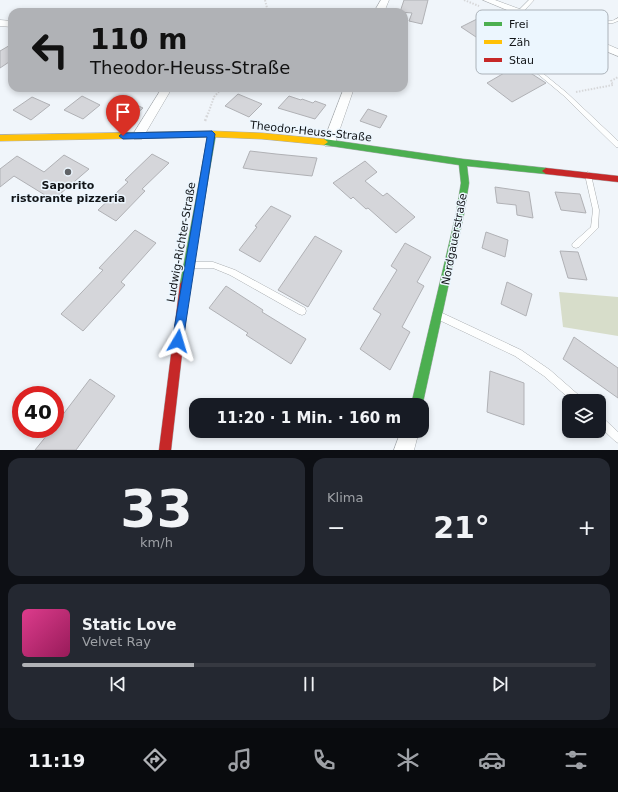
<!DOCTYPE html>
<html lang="de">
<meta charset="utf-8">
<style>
:root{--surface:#171b24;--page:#242831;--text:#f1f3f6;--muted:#9ea1a6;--line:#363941;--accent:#b0b2b6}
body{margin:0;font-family:"DejaVu Sans",sans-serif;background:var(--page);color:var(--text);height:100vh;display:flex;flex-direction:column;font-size:15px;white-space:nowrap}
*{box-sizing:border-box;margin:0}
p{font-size:13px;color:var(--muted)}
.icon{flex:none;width:22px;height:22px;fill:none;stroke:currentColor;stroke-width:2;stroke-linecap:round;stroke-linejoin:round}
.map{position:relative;height:450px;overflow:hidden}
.drawer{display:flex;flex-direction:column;gap:8px;padding:8px;background:#0d0f14;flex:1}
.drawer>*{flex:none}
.banner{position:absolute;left:8px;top:8px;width:400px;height:84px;border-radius:12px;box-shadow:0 2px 6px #0003;background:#b0b2b6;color:#111;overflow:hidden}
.buttons{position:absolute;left:562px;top:394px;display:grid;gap:8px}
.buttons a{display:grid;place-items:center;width:44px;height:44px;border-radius:8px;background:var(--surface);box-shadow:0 2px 6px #0003;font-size:20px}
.speed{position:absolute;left:12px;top:386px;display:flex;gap:8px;font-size:20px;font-weight:700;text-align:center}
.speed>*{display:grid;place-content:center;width:52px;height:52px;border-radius:50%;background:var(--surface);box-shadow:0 2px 6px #0003;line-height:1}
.speed .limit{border:6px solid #d22;background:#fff;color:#111}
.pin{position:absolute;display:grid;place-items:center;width:34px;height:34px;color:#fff;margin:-41px -17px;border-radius:50% 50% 50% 0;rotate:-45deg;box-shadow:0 0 4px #0007}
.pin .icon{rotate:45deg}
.me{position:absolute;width:44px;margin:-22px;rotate:7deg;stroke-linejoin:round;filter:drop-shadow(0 0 3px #0008)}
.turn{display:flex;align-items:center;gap:14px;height:84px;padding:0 16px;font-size:18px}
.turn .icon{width:52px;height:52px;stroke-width:2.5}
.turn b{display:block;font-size:28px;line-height:34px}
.big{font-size:30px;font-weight:600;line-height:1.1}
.drawer .card{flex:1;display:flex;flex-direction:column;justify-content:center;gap:6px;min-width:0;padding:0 14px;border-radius:12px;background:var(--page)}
.drawer .dial{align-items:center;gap:0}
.dial b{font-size:52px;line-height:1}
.song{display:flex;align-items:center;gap:12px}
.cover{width:48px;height:48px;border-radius:6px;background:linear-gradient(135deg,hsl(330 70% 55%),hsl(330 70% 35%))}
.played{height:4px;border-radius:2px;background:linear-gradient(90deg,var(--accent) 30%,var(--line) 30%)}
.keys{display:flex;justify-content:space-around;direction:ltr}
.heat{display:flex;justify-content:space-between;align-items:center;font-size:22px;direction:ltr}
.drawer .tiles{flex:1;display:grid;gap:8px;grid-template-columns:1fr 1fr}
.card:last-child{grid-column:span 2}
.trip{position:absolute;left:189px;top:398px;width:240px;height:40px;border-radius:12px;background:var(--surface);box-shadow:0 2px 6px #0003;font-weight:600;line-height:40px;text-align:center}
.menu{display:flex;height:64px;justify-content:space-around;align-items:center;background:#090b0e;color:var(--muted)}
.menu .icon{width:28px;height:28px}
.menu .selected{color:var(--accent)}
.menu b{font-size:18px;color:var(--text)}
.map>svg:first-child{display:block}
.forest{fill:#d7ddca}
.building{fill:#d5d6da;stroke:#b0b1b5}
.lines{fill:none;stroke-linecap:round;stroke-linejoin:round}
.lane-casing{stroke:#a9adb0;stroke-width:1}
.street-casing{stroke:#a9adb0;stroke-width:1}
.fast-casing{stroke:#a9adb0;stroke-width:1}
.slow-casing{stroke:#a9adb0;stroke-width:1}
.jam-casing{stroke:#a9adb0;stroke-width:1}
.path-far1{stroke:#d6d7d9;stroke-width:2;stroke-dasharray:1.5 1.5;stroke-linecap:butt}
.path{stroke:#d6d7d9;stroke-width:2.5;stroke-dasharray:2 2;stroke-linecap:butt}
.lane{fill:#fdfefe;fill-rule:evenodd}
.street{fill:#fdfefe;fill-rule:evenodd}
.fast{fill:#4caf50;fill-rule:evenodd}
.slow{fill:#ffc107;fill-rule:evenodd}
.jam{fill:#c62828;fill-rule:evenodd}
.route{fill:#1a73e8;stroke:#114b97}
.poi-dot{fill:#606367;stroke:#ecf6fe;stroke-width:1.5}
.labels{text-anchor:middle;stroke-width:3;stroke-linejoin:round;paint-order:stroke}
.street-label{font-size:11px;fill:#121518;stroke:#ecf6fe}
.poi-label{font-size:11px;font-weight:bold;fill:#121518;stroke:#ecf6fe}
.key{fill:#ecf6fe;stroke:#abb2b9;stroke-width:1}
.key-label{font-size:11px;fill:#121518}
</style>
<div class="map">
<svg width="618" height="450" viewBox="0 0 618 450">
<rect width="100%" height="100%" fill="#f0f5fa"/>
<!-- forest -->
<path class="forest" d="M559,292L618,297V336L563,327Z"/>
<!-- building -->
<path class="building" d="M404,0H428L422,24L409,21L412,13L400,12Z
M489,13L514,28L482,41L461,27Z
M12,44V60L0,68V51Z
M518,65L546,83L512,102L487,83Z
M238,94L262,104L249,117L225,106Z
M82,96L100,105L83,119L64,110Z
M289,96L301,100L302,99L313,103L315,101L326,105L315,119L278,108Z
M32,97L50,105L31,120L13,110Z
M128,101L143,108L130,120L114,113Z
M368,109L387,116L380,128L360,121Z
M250,151L276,154L317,158L312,176L256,170L243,168Z
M152,154L169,163L142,189L145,191L116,221L98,210L128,182L125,180Z
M64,155L89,169L53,200L14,176L0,187V169L17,156L44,172Z
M365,161L377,172L365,181L383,196L387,193L415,217L396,233L368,208L366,209L353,197L351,199L333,183Z
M495,187L529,192L533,218L517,215L516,205L497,203Z
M555,192L580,194L586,213L561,210Z
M271,206L291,216L260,262L239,250L257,227L255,226Z
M135,230L156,243L121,282L125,285L83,331L61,314L103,270L99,268Z
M486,232L508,240L505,257L482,248Z
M315,236L342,251L308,307L278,290Z
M405,243L431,257L417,282L424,286L402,327L410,332L390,370L360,349L381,314L373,309L397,270L391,266Z
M560,251L578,252L587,280L568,278Z
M507,282L532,294L526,316L501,304Z
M226,286L263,310L262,312L306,339L291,364L246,335L248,333L209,308Z
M574,337L618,368V398L563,359Z
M490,371L524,383V425L487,412Z
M90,379L115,396L76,450H35L52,429H55V425Z"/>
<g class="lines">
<defs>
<path id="lane" d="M529,0H534L522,13H518V11Z
M618,18V21L613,23L578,24L557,27L555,26L557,25L578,22L612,21Z
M529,62L567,93L618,141V147H616L563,95L527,65V63Z
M588,172L591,175L599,210L598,228L579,247L576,248L573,247L572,245L573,243L591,227L593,210L585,175Z
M190,262H213L235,270L305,308L306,311L305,314L302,315L299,314L230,275L213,268H190L187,267L186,265L187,263Z
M440,312L521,350L550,370L582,398L584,401H572L544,376L515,356L437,319L436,316L437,313Z
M599,415L602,417L618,432V443L615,441L599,426Z"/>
<path id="street" d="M381,0H389L384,12H374Z
M483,0H495L560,24L618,49V56Z
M0,20L12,21V27L0,26Z
M162,88H172L142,139H134L132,136Z
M344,88H354L335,143L333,146H325L323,143Z
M401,431H419L414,450H394Z"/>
<path id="fast" d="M212,131L216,134L190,284L188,287L185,289L182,287L180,284L208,134Z
M324,139L463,159L546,168L550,171L546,174L467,166L469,183L464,214L422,407V405H411L456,214L461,183L459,165L324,145L320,142Z"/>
<path id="slow" d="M212,131L262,133L324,139L328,142L324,145L262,139L212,137L0,141V135Z"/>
<path id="jam" d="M546,168L618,176V182L546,174L542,171Z
M185,279L188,281L190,284L171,450H159L180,284L182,281Z"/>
</defs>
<!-- lane casing -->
<use href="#lane" class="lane-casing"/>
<!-- street casing -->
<use href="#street" class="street-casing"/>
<!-- fast casing -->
<use href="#fast" class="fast-casing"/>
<!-- slow casing -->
<use href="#slow" class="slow-casing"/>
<!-- jam casing -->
<use href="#jam" class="jam-casing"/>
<!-- path-far1 -->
<path class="path-far1" d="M265,0L268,12
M464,0L479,6
M509,20L522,29L516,45L527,56
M206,88L220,91
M576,92L613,85L611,81L618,77
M208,114L214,97L222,88"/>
<!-- path -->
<path class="path" d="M205,121L208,113"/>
<!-- lane -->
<use href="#lane" class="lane"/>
<!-- street -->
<use href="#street" class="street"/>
<!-- fast -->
<use href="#fast" class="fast"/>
<!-- slow -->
<use href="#slow" class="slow"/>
<!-- jam -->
<use href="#jam" class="jam"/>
</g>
<!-- route -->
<path class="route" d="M212,131L215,134L183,341L181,345L178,347L174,345L172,341L207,137L123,139L119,136L123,133Z"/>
<!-- markers -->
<circle class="poi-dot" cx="68" cy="172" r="4"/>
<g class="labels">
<!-- street labels -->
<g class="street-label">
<text transform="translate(311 131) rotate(6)" y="4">Theodor-Heuss-Straße</text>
<text transform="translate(454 239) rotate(-79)" y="4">Nordgauerstraße</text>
<text transform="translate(181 242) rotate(-80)" y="4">Ludwig-Richter-Straße</text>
</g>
<!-- poi labels -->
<g class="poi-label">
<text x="68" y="189">Saporito<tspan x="68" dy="13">ristorante pizzeria</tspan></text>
</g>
</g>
<!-- legend -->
<rect x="476" y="10" width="132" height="64" rx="6" class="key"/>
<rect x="484" y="22" width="18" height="4" fill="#4caf50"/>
<rect x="484" y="40" width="18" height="4" fill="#ffc107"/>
<rect x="484" y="58" width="18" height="4" fill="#c62828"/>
<g class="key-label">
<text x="509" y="28">Frei</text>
<text x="509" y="46">Zäh</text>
<text x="509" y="64">Stau</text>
</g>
</svg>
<div class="buttons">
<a><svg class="icon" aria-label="layers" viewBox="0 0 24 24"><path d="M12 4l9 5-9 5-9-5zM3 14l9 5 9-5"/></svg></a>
</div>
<div class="speed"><div class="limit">40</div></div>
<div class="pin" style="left:123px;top:136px;background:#d93025"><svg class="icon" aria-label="arrive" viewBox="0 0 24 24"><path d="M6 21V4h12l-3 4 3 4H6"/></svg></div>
<svg class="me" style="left:178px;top:341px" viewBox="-20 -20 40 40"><path d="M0-17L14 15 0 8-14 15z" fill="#1a73e8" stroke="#fff" stroke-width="4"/></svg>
<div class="trip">11:20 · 1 Min. · 160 m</div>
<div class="banner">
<div class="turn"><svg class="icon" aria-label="left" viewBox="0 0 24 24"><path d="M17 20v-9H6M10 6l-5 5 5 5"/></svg><div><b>110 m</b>Theodor-Heuss-Straße</div></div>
</div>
</div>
<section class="drawer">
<div class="tiles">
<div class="card dial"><b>33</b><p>km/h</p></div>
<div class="card"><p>Klima</p>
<div class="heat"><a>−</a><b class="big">21°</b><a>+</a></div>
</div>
<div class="card">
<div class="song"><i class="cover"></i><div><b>Static Love</b><p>Velvet Ray</p></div></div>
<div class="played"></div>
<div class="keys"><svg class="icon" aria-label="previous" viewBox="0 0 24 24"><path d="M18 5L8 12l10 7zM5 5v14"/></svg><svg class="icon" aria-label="pause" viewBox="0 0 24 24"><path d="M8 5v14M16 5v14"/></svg><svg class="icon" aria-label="next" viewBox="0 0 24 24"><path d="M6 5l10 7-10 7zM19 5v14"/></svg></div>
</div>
</div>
</section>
<nav class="menu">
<b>11:19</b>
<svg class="icon selected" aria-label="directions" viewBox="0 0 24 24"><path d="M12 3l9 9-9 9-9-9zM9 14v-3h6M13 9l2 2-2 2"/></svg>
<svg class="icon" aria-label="music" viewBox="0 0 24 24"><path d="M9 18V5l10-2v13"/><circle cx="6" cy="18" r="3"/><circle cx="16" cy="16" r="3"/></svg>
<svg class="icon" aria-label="phone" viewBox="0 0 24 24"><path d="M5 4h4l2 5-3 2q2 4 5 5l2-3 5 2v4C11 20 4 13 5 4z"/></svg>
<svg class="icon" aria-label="climate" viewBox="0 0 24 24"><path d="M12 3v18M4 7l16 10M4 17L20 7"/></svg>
<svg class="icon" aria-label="car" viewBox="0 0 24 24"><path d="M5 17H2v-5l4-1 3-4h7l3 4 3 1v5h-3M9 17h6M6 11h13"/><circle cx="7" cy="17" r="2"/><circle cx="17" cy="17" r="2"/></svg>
<svg class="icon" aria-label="filters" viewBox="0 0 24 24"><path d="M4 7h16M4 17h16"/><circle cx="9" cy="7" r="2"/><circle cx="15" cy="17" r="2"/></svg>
</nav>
